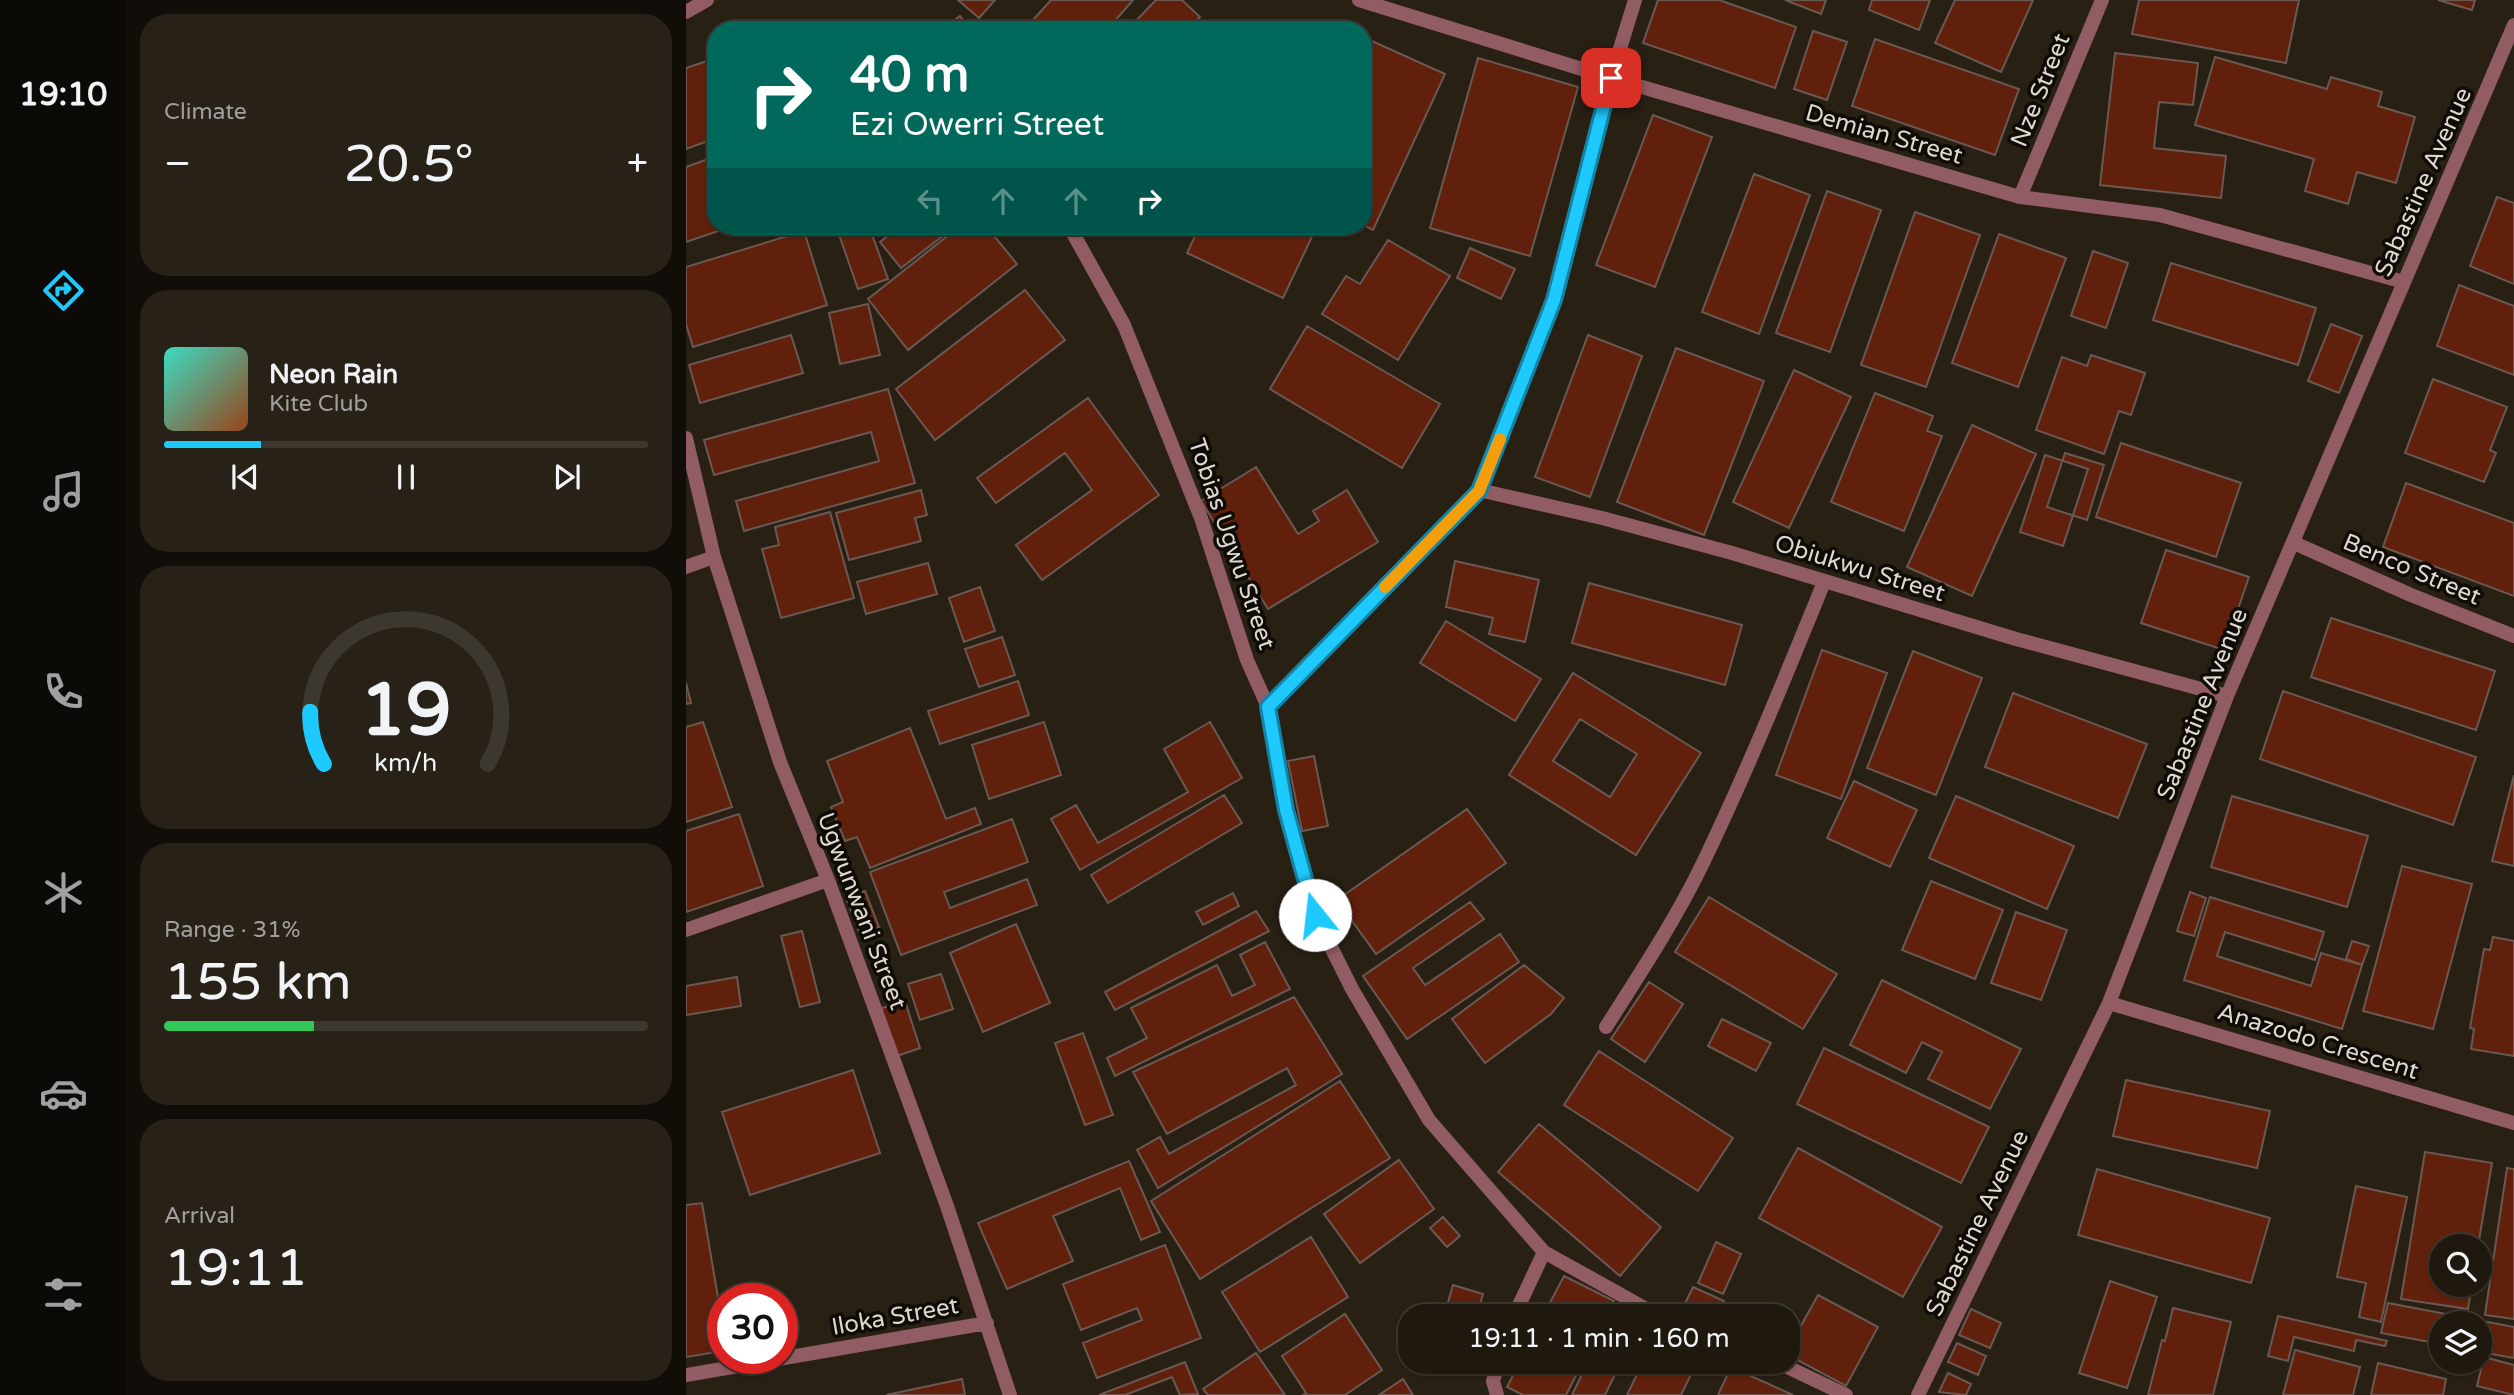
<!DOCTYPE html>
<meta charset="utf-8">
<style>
:root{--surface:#1f180f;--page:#272118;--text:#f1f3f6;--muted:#a1a09e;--line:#3c372f;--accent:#1ec9fd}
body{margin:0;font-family:"Varela Round",sans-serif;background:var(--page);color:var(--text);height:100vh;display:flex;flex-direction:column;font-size:26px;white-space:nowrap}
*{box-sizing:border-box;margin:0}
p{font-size:23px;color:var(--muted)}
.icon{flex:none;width:38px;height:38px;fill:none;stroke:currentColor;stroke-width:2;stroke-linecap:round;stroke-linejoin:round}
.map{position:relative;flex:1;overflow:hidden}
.side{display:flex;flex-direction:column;gap:14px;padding:14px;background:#110d08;width:560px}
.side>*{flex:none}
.banner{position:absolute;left:21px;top:21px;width:665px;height:214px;border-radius:28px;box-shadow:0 2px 5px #0004,0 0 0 2px var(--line);background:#00695c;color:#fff;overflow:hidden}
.tools{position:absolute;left:1743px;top:1234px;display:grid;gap:14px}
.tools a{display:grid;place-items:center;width:63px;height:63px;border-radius:50%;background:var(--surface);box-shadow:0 2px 5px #0004,0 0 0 2px var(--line);font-size:35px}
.speed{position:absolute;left:21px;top:1283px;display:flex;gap:14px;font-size:35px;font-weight:700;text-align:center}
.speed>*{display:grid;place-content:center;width:91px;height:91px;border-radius:50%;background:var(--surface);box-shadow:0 2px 5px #0004,0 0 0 2px var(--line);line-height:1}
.speed .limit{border:10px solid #d22;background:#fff;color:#111}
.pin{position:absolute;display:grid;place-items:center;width:60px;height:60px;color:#fff;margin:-30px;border-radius:14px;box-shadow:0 4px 10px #0006}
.me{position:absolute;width:77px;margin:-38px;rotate:344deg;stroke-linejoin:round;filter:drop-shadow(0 0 5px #0008)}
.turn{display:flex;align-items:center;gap:24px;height:147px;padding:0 28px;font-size:32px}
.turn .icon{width:91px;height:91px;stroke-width:2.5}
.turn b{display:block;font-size:49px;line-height:60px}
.lanes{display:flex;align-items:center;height:66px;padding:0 28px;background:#0003;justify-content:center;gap:35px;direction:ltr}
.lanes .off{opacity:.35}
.big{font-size:52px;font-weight:600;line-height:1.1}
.side .widget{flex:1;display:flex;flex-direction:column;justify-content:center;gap:10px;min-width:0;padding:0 24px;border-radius:28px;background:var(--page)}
.side .dial{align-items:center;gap:0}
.dial svg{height:182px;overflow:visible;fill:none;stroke:var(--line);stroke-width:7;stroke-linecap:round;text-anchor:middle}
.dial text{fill:var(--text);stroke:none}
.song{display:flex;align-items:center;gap:21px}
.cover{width:84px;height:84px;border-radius:10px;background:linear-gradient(135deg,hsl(170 70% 55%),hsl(20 70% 35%))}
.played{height:7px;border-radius:4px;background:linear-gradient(90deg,var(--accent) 20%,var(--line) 20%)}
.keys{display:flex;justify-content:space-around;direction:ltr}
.heat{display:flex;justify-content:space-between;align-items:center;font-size:38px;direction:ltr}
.charge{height:10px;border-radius:5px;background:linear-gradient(90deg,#34c759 31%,var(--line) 0)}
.trip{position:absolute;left:712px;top:1304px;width:402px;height:70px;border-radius:28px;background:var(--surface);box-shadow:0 2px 5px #0004,0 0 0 2px var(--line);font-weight:600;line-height:70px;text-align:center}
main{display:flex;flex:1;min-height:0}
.menu{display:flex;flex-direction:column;width:126px;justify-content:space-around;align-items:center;background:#0c0a06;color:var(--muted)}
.menu .icon{width:49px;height:49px}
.menu .active{color:var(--accent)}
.menu b{font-size:32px;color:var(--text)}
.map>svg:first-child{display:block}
.building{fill:#60200c;stroke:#6a5852;stroke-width:2;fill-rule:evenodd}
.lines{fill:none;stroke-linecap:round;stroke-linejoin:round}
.street{stroke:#915c63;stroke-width:14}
.route-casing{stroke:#1483a4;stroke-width:18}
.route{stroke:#1ec9fd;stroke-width:12}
.slow{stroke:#f59e0b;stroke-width:12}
.labels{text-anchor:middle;stroke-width:7;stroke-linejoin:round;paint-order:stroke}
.street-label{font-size:24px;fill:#ded8d0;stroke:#0f0b06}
</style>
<main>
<nav class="menu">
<b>19:10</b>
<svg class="icon active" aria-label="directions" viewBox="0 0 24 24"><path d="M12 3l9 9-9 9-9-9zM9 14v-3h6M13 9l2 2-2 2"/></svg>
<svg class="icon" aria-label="music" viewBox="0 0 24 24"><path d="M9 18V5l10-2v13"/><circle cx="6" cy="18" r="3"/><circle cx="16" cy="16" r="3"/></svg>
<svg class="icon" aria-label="phone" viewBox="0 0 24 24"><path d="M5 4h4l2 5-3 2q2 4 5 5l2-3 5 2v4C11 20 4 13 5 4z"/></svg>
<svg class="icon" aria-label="climate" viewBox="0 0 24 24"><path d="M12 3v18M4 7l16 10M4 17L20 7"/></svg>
<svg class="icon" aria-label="car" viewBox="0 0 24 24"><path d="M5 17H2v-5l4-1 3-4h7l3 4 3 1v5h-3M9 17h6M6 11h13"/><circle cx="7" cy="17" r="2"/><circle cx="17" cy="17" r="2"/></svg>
<svg class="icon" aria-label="filters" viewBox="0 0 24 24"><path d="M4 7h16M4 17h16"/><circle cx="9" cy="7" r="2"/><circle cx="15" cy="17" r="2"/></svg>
</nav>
<section class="side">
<div class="widget"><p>Climate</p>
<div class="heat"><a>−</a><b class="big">20.5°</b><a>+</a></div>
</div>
<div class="widget">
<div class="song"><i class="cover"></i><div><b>Neon Rain</b><p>Kite Club</p></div></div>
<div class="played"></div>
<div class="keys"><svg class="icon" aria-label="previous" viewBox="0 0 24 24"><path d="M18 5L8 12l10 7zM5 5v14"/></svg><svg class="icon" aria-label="pause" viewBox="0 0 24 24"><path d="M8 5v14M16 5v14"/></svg><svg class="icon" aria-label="next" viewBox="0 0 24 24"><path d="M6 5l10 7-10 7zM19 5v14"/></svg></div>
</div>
<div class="widget dial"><svg viewBox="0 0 100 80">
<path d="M14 69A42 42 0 1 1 86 69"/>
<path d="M14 69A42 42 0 0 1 8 46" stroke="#1ec9fd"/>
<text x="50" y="56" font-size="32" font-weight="700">19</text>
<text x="50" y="72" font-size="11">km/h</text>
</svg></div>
<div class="widget"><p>Range · 31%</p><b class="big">155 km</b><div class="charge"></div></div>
<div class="widget"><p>Arrival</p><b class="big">19:11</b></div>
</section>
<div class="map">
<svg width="1828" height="1395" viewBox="0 0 1828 1395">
<rect width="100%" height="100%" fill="#292014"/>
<!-- building -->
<path class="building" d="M272,0H309L293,18Z
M365,0H447L421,30H338Z
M470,0H496L514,17L502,30H441Z
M972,0H1033L1110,27L1089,88L957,43Z
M1099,0H1140L1135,14Z
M1186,0H1244L1233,30L1183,10Z
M1269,0H1347L1315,72L1249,43Z
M1453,0H1613L1600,63L1446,34Z
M1752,0H1789L1786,10Z
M274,16L285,30H256Z
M1127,31L1161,42L1141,100L1108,89Z
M677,37L759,74L687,230L677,225Z
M1189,39L1333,89L1309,155L1166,106Z
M1429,53L1512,63L1507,105L1473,102L1468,148L1540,156L1535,198L1414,185Z
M1529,57L1641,89L1645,77L1696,92L1692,106L1729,117L1710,183L1671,172L1662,204L1619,191L1628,159L1509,125Z
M30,58V138L0,149V68Z
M792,58L892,87L844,256L744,228Z
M967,115L1026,137L969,287L910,265Z
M30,156V226H47L0,242V167Z
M1068,174L1124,195L1073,334L1016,312Z
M1141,191L1195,210L1144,352L1090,333Z
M1811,197L1828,203V284L1784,266Z
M1229,212L1294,235L1240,387L1175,365Z
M150,226H183L202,279L172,289Z
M214,226H270L215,268L194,242Z
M274,226H300L331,264L222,350L182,299Z
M514,226H631L597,298L501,253Z
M118,231L141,305L7,347L0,324V267Z
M1313,234L1380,258L1332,387L1266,363Z
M702,240L764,276L712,360L636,314L660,276L674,284Z
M784,248L829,269L815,299L771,278Z
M1407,251L1442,263L1420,328L1385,316Z
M1485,263L1630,308L1612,365L1467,320Z
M1773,285L1828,306V375L1751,346Z
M339,290L379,340L249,440L210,389Z
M182,304L194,355L154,364L143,313Z
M1645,324L1676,336L1653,393L1622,381Z
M621,326L754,404L716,468L584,389Z
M105,335L117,373L14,403L3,365Z
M902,335L956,356L904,497L849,477Z
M990,348L1078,381L1018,535L931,502Z
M1405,355L1459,373L1445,415L1433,411L1418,454L1350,430L1376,357L1401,366Z
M1108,370L1165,397L1103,528L1047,502Z
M1747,379L1821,407L1804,450L1810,453L1798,482L1719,453Z
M202,389L229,483L58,531L50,501L193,461L185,432L28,475L18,440Z
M1189,393L1247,416L1241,431L1256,436L1218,531L1145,502Z
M402,398L473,495L356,580L330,545L406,490L379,453L310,503L291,478Z
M1286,425L1350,454L1286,596L1221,567Z
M1435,443L1555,483L1530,557L1410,517Z
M1379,453L1418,465L1401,520L1361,507Z
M1359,455L1402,469L1377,546L1334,532Z
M570,467L612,534L633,521L627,511L661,490L692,542L582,609L515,501Z
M1720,483L1828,523V596L1697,547Z
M235,490L241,515L229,518L235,541L163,560L150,513Z
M144,512L168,598L95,618L76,549L93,545L89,527Z
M1480,550L1563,577L1538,650L1455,623Z
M769,561L853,580L839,642L803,634L807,618L760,607Z
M242,563L251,594L180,614L171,582Z
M903,583L1056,625L1039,685L886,643Z
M294,587L309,631L278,642L263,598Z
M1645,618L1809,671L1790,730L1625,677Z
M760,621L855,679L829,721L734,663Z
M316,637L329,675L293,687L279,649Z
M1136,650L1201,673L1155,799L1090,775Z
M1227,651L1296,678L1250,795L1181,768Z
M887,673L1015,753L950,855L823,775ZM894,719L951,754L924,797L867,761Z
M332,681L343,715L254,744L242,711Z
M0,683L5,703L0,704Z
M1597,691L1790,757L1767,825L1574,759Z
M1327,693L1461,744L1432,818L1299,767Z
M17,722L46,807L0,822V727Z
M358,722L375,775L303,799L286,745Z
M524,722L556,778L394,870L365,819L390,805L412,843L502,792L478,749Z
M224,728L260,819L289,808L295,824L184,868L171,837L159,841L145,807L157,802L141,761Z
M628,756L642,826L616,831L602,761Z
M1828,775V866L1806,861Z
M1168,781L1231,810L1204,867L1141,838Z
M538,795L556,823L422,903L405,875Z
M1270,796L1388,846L1361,909L1243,858Z
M1546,796L1682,836L1661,907L1525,867Z
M781,809L820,863L690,954L651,900Z
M53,814L77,886L0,912V831Z
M326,819L342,862L258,892L264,908L341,879L351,905L215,955L184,872Z
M1716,866L1786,884L1747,1029L1677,1011Z
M1245,881L1317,910L1289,979L1216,950Z
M179,891L193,927L174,934L160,898Z
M1504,892L1520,898L1508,936L1491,931Z
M547,893L553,906L517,925L510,912Z
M1023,897L1151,974L1117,1029L989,952Z
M1524,897L1638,932L1629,960L1539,932L1531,956L1625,986L1635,953L1676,965L1656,1029L1498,980Z
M784,902L798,919L727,968L739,985L814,934L833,962L721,1039L677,976Z
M570,911L583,931L429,1010L419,992Z
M1330,912L1381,930L1355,1000L1305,983Z
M330,924L364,1003L297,1032L264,953Z
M116,931L134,1002L114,1007L95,936Z
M1807,937L1828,941V1056L1785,1049L1788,1029L1784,1028L1798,949L1804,950Z
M1666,941L1683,946L1676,965L1660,959Z
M579,942L604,989L429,1076L421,1058L461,1038L445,1008L531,965L546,996L569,985L554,955Z
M838,965L878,998L865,1014L799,1063L766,1019Z
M255,974L267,1009L234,1020L222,984Z
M51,977L55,1006L0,1015V986Z
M1196,980L1335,1049L1304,1109L1242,1079L1256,1052L1236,1042L1220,1073L1164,1045Z
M963,982L997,1004L959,1062L925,1039Z
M608,997L656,1074L472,1188L451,1150L474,1137L483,1154L610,1085L601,1068L481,1134L447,1072Z
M219,1001L234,1048L208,1057L193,1009Z
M1036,1019L1085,1043L1070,1071L1022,1046Z
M397,1033L427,1115L399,1125L369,1043Z
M1138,1048L1303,1127L1275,1183L1111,1104Z
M913,1051L1047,1138L1012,1191L878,1105Z
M167,1070L194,1153L64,1195L36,1112Z
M1440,1080L1584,1111L1571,1168L1427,1136Z
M654,1081L704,1158L514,1279L465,1201Z
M853,1124L975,1227L934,1276L812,1172Z
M1112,1148L1256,1227L1217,1297L1073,1218Z
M1739,1152L1806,1163L1792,1246H1755V1284H1786L1782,1309L1715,1299Z
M713,1160L748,1209L674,1263L638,1214Z
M443,1161L474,1232L455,1240L434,1188L367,1216L387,1261L321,1289L292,1223Z
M1821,1168L1828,1169V1319L1799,1315Z
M1411,1169L1584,1218L1565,1283L1392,1235Z
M1670,1186L1721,1197L1695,1322L1673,1317L1680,1283L1651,1277Z
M16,1203L37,1327V1351L0,1357V1205Z
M757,1217L774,1236L761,1247L744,1228Z
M625,1237L662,1297L574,1352L536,1292Z
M1030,1242L1055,1254L1037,1294L1012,1283Z
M479,1245L515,1338L411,1378L397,1343L456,1320L451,1308L395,1330L377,1284Z
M878,1276L928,1301L920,1316H857Z
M1424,1281L1471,1297L1441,1388L1393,1373Z
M767,1285L797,1294L791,1316H758Z
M1007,1287L1038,1301L1031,1316H993Z
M1132,1295L1192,1327L1160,1386L1102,1355V1349Z
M1702,1303L1828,1327V1358L1794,1352V1323H1755V1344L1695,1333Z
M1487,1308L1545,1322L1527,1395H1462L1476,1340L1479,1341Z
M1285,1309L1315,1323L1304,1348L1273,1335Z
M659,1314L696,1370L659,1395H617L620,1393L596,1356Z
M1592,1316L1701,1341L1699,1346L1670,1340L1668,1351L1608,1337L1602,1361L1582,1356Z
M1271,1343L1300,1356L1292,1375L1262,1362Z
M1609,1350L1674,1367L1667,1395H1597Z
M570,1353L599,1395H522L517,1389Z
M1798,1357L1828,1365V1395L1791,1386Z
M499,1362L512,1394L494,1395L486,1377L439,1395H413Z
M834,1362H897L880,1395H837L821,1387Z
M902,1362H935L919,1395H886Z
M957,1362H1011L995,1395H941Z
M1692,1363L1760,1379L1757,1395H1685Z
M1045,1367L1107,1395H1032Z
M1262,1373L1285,1384L1280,1395L1253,1392Z
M276,1379L279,1395H200Z
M717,1379L727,1395H693Z"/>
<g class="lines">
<!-- street -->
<path class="street" d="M673,0L925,78L1334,197L1474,215L1718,282
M0,12L21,0
M1334,197L1416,0
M383,226L438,325L515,518L561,660L582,707L599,810L629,915L666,989L743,1120L858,1252L828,1316
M0,438L28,557L94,762L142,880L261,1206L324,1395
M793,490L916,518L1046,553L1330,639L1541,696
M1608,543L1725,595L1828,636
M0,567L28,557
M582,707L793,490L868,300L925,78L949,0
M0,930L142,880
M1423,1003L1828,1123
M920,1027C953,975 988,922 1015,867C1060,774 1099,678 1138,582
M858,1252L973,1316
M1091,1362L1160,1395
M0,1375L301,1323
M811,1395L807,1381L813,1362
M1232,1395L1423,1003L1541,696L1828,25"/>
</g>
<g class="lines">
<defs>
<path id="route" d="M629,915L600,810L582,707L793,491L868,300L925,78"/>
</defs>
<!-- route casing -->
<use href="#route" class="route-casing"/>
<!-- route -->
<use href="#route" class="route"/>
<!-- slow -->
<path class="slow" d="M699,587L793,491L814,439"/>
</g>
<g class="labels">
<!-- street labels -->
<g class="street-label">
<text transform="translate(1354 90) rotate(-68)" y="8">Nze Street</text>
<text transform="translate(1198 134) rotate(16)" y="8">Demian Street</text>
<text transform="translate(1737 182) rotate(-66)" y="8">Sabastine Avenue</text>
<text transform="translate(546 544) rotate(71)" y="8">Tobias Ugwu Street</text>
<text transform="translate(1174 568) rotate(17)" y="8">Obiukwu Street</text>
<text transform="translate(1726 569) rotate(23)" y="8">Benco Street</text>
<text transform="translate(1516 704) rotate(-68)" y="8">Sabastine Avenue</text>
<text transform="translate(176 911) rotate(69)" y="8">Ugwunwani Street</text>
<text transform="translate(1632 1041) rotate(17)" y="8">Anazodo Crescent</text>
<text transform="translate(1291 1223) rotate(-64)" y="8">Sabastine Avenue</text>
<text transform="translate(209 1316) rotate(-10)" y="8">Iloka Street</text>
</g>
</g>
</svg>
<div class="tools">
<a><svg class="icon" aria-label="search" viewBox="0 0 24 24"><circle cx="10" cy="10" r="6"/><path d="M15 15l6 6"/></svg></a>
<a><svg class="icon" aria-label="layers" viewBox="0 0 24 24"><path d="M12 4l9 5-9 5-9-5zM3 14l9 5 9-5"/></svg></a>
</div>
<div class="speed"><div class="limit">30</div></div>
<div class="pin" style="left:925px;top:78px;background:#d93025"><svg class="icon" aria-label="arrive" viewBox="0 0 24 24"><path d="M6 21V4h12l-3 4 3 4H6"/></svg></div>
<svg class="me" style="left:629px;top:915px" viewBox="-20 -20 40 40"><circle r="19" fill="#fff"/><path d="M0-13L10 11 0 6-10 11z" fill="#1ec9fd"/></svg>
<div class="trip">19:11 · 1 min · 160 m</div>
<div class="banner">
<div class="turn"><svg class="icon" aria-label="right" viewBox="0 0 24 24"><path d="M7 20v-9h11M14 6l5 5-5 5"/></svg><div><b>40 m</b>Ezi Owerri Street</div></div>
<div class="lanes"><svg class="icon off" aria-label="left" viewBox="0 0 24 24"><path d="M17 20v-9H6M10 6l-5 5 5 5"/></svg><svg class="icon off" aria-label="ahead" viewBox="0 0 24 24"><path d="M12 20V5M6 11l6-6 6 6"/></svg><svg class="icon off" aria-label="ahead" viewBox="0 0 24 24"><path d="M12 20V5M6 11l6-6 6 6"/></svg><svg class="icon" aria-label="right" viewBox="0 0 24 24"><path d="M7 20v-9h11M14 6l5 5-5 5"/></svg></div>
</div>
</div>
</main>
